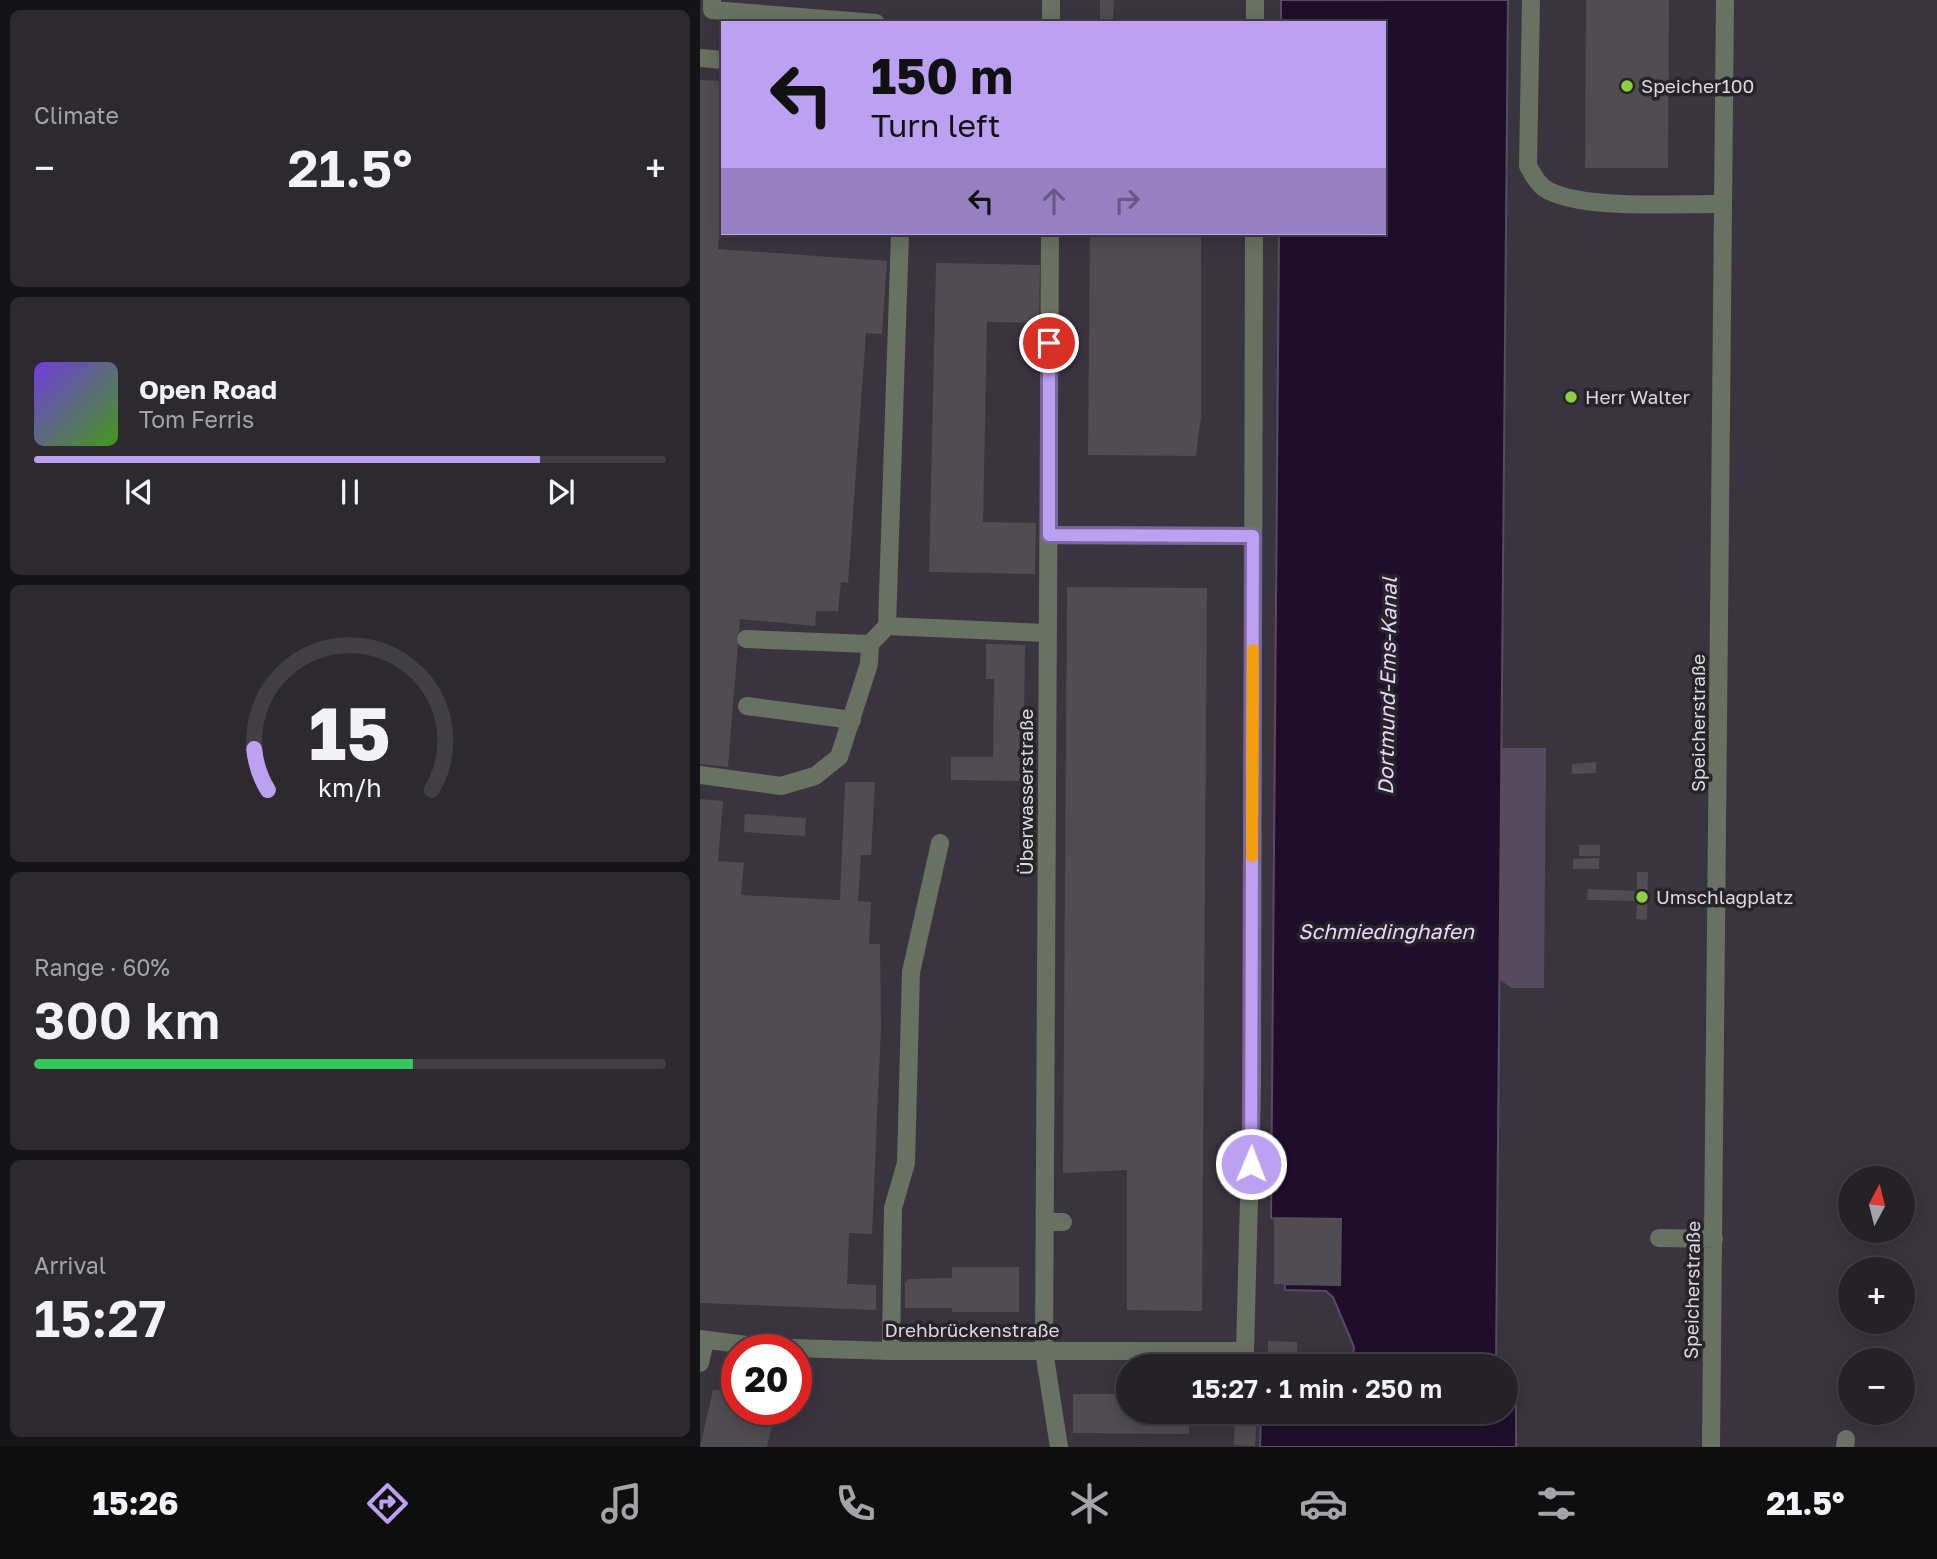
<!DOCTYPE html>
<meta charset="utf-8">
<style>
:root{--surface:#242226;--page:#2c2a2e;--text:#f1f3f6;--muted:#a3a4a7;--line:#413f43;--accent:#bca0f2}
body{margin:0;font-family:"Golos Text",sans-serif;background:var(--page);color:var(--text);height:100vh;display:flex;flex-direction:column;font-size:26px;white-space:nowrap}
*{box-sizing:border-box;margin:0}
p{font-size:23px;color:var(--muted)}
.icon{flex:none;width:38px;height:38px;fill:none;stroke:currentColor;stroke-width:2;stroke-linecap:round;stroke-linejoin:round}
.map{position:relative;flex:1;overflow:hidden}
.details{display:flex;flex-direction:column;gap:10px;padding:10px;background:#141315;width:700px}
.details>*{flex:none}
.banner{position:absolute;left:21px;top:21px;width:665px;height:214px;border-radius:0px;box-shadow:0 4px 18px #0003,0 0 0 2px var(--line);background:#bca0f2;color:#111;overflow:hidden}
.needle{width:46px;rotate:7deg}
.controls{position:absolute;left:1138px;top:1166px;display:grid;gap:14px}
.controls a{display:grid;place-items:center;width:77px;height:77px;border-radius:50%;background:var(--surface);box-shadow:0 4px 18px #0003,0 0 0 2px var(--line);font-size:35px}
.speed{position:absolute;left:21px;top:1334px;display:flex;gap:14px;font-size:35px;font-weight:700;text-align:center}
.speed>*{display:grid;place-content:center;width:91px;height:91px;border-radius:50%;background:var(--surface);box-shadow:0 4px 18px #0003,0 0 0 2px var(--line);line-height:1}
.speed .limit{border:10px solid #d22;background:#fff;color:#111}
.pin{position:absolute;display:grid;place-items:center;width:60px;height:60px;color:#fff;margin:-30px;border:4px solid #fff;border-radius:50%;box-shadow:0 2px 7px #0007}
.me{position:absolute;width:77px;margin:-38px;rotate:1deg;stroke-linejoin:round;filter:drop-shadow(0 0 5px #0008)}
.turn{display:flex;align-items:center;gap:24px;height:147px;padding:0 35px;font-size:32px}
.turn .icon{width:91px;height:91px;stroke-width:2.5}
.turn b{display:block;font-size:49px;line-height:60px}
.lanes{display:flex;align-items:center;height:66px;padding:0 35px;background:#0003;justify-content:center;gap:35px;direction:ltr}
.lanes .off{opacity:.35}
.big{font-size:52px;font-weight:600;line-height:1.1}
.details .card{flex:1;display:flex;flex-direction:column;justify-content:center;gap:10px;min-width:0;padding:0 24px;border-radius:10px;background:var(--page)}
.details .dial{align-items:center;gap:0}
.dial svg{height:182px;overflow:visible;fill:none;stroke:var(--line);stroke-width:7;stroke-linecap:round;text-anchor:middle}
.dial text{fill:var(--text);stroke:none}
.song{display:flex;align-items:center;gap:21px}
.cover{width:84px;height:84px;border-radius:10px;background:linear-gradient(135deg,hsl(260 70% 55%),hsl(100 70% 35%))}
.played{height:7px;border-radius:4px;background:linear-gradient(90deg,var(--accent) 80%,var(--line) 80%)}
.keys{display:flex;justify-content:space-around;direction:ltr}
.heat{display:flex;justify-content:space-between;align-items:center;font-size:38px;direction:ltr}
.charge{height:10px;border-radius:5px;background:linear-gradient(90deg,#34c759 60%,var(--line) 0)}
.trip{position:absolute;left:416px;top:1354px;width:402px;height:70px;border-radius:35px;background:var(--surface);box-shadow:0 4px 18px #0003,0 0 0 2px var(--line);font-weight:600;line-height:70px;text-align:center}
.dock{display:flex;height:112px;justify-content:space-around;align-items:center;background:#0e0e0f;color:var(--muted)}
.dock .icon{width:49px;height:49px}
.dock .active{color:var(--accent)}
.dock b{font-size:32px;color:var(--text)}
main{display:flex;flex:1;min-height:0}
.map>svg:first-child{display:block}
.built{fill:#3a343f;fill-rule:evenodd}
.green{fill:#554a5e}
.water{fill:#1e0e2b;stroke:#574b60;stroke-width:2}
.building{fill:#4f4c52}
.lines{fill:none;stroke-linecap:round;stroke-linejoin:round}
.minor{stroke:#697262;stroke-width:18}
.route-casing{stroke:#7a689d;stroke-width:18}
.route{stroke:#bca0f2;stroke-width:12}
.slow{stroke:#f59e0b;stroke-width:12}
.poi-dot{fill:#8ece43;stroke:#262329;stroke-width:2.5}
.labels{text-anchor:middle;stroke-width:7;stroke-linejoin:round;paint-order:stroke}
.poi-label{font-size:19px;fill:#dbd9dc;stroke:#262329;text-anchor:start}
.street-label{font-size:19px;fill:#dbd9dc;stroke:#262329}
.water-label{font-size:21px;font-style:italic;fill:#ead7fb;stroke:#262329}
</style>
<main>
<section class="details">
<div class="card"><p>Climate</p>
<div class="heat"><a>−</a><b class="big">21.5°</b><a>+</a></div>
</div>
<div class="card">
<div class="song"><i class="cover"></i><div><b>Open Road</b><p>Tom Ferris</p></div></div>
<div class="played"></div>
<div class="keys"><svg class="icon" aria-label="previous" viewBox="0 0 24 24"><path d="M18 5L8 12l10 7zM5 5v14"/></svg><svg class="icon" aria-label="pause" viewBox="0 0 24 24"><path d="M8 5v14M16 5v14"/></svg><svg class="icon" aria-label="next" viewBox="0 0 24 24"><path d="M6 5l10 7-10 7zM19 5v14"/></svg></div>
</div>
<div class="card dial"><svg viewBox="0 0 100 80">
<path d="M14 69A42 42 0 1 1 86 69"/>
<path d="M14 69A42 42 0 0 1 8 51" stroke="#bca0f2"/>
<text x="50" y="56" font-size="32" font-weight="700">15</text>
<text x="50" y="72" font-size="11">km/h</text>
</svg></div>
<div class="card"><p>Range · 60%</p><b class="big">300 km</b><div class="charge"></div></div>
<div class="card"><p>Arrival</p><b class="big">15:27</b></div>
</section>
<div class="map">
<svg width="1237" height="1447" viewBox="0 0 1237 1447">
<rect width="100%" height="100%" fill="#302d33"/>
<!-- built -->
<path class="built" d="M0,0H1237V1447H0ZM23,23H684V233H23ZM1150,1178H1202V1230H1150ZM1150,1269H1202V1321H1150ZM37,1349H96V1409H37ZM1150,1360H1202V1412H1150ZM429,1367H807V1412H429Z"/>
<!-- green -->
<path class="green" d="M802,748H846L844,988H812L800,980Z"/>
<!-- water -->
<path class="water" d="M581,0H808L796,1367H652L654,1347L633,1297L626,1291L585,1290V1284L640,1285L641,1219L571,1218L579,233H684V23H581Z
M807,1382L816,1390V1447H560L561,1415L807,1412Z"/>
<!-- building -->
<path class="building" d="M400,0H414L413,23H400Z
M886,0H969L968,168H885Z
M0,80L23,81V198L18,249L187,261L182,334L166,333L148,583L141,582L138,611H116L115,626L40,619L28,767L0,764Z
M390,233H501V416L496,456L388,455Z
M236,263L340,265L339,323L287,322L283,522L336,523L335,574L229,572Z
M367,587L507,588L502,1311L427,1310V1170L363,1173Z
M286,644L325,645L323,781L251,780V757H293L294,679H286Z
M896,762V773L872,774V764Z
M145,782H175L171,855H161L158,901L171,902L169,944H180L181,1027L172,1234L149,1233L147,1284L176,1285V1310L0,1303V799L23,801L18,861L44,863L41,895L140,900Z
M45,814L106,818L105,836L44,832Z
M879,845H900V856H879Z
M899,858V869H873V859Z
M937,872H948L947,920L936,919L937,901L887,900L888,889L937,891Z
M574,1218L641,1219L640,1285L574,1284Z
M252,1267H319V1312H252V1308H205V1283L209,1279L252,1278Z
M568,1341L597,1342V1354L568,1353Z
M13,1390L37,1391V1409H76L67,1447H0Z
M373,1394H429V1412H489V1434L373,1433Z
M535,1412H557L555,1446L534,1445Z"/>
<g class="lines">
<!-- minor -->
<path class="minor" d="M12,0V10L176,23
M831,0L828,166C832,173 837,183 844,188C878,211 979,203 1022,204
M351,23V0
M555,23V0
M0,58L23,60
M350,233L344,1351L359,1447
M349,535L553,536
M187,626L347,633
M46,639L170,644
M47,706L152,720
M0,775L81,786L115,776L139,757L169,664L170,644L187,626L200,233
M345,1222H363
M959,1238L1014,1239
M0,1339L62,1347L191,1351H545L552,1084L554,233
M191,1351L193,1208L206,1163L211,972L240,843
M0,1363L5,1340
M1011,1447L1025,0
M1145,1447L1146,1439"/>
</g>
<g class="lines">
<defs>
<path id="route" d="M349,343V535L553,536L551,1164"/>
</defs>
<!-- route casing -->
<use href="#route" class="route-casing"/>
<!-- route -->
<use href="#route" class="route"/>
<!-- slow -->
<path class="slow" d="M552,856L553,650"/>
</g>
<!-- markers -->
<g class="poi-dot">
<circle cx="927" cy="86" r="7"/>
<circle cx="871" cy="397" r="7"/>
<circle cx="942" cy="897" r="7"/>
</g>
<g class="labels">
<!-- poi labels -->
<g class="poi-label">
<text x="941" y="93">Speicher100</text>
<text x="885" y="404">Herr Walter</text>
<text x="956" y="904">Umschlagplatz</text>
</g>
<!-- street labels -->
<g class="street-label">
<text transform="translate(998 723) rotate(-90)" y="7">Speicherstraße</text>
<text transform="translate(326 792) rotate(-90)" y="7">Überwasserstraße</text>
<text transform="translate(992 1290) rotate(-89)" y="7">Speicherstraße</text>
<text x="272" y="1337">Drehbrückenstraße</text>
</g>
<!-- water labels -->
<g class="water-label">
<text transform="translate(688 686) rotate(-89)" y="7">Dortmund-Ems-Kanal</text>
<text x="686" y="939">Schmiedinghafen</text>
</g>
</g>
</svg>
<div class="controls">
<a><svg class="needle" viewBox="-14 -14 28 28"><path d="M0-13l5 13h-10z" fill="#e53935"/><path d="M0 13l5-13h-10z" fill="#a3a4a7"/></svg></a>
<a>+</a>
<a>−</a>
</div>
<div class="speed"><div class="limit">20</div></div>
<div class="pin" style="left:349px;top:343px;background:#d93025"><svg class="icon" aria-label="arrive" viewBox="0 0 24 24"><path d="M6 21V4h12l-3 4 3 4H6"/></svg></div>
<svg class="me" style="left:551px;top:1164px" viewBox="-20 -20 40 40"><circle r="17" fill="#bca0f2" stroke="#fff" stroke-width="3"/><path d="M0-11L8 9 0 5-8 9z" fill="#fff"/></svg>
<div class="trip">15:27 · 1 min · 250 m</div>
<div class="banner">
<div class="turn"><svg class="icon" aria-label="left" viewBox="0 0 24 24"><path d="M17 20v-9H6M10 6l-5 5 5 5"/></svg><div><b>150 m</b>Turn left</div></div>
<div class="lanes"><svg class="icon" aria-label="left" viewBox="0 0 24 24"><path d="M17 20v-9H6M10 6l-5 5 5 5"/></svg><svg class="icon off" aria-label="ahead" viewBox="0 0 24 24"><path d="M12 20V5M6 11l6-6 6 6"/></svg><svg class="icon off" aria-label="right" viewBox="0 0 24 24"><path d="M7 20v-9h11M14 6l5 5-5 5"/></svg></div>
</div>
</div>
</main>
<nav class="dock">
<b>15:26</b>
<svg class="icon active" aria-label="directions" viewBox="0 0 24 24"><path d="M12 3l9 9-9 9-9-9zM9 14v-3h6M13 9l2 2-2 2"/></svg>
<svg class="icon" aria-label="music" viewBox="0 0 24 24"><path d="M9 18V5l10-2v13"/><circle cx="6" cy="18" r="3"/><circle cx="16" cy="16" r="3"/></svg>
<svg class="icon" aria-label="phone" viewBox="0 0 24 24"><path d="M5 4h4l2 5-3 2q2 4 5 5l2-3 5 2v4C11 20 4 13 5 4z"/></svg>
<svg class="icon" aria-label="climate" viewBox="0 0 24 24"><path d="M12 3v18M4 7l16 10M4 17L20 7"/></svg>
<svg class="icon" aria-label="car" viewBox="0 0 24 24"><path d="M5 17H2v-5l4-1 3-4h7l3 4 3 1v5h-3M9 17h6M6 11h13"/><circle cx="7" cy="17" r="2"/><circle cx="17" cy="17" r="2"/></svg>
<svg class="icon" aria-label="filters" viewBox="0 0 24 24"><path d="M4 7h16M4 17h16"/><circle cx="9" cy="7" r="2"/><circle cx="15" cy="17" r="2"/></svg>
<b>21.5°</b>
</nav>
